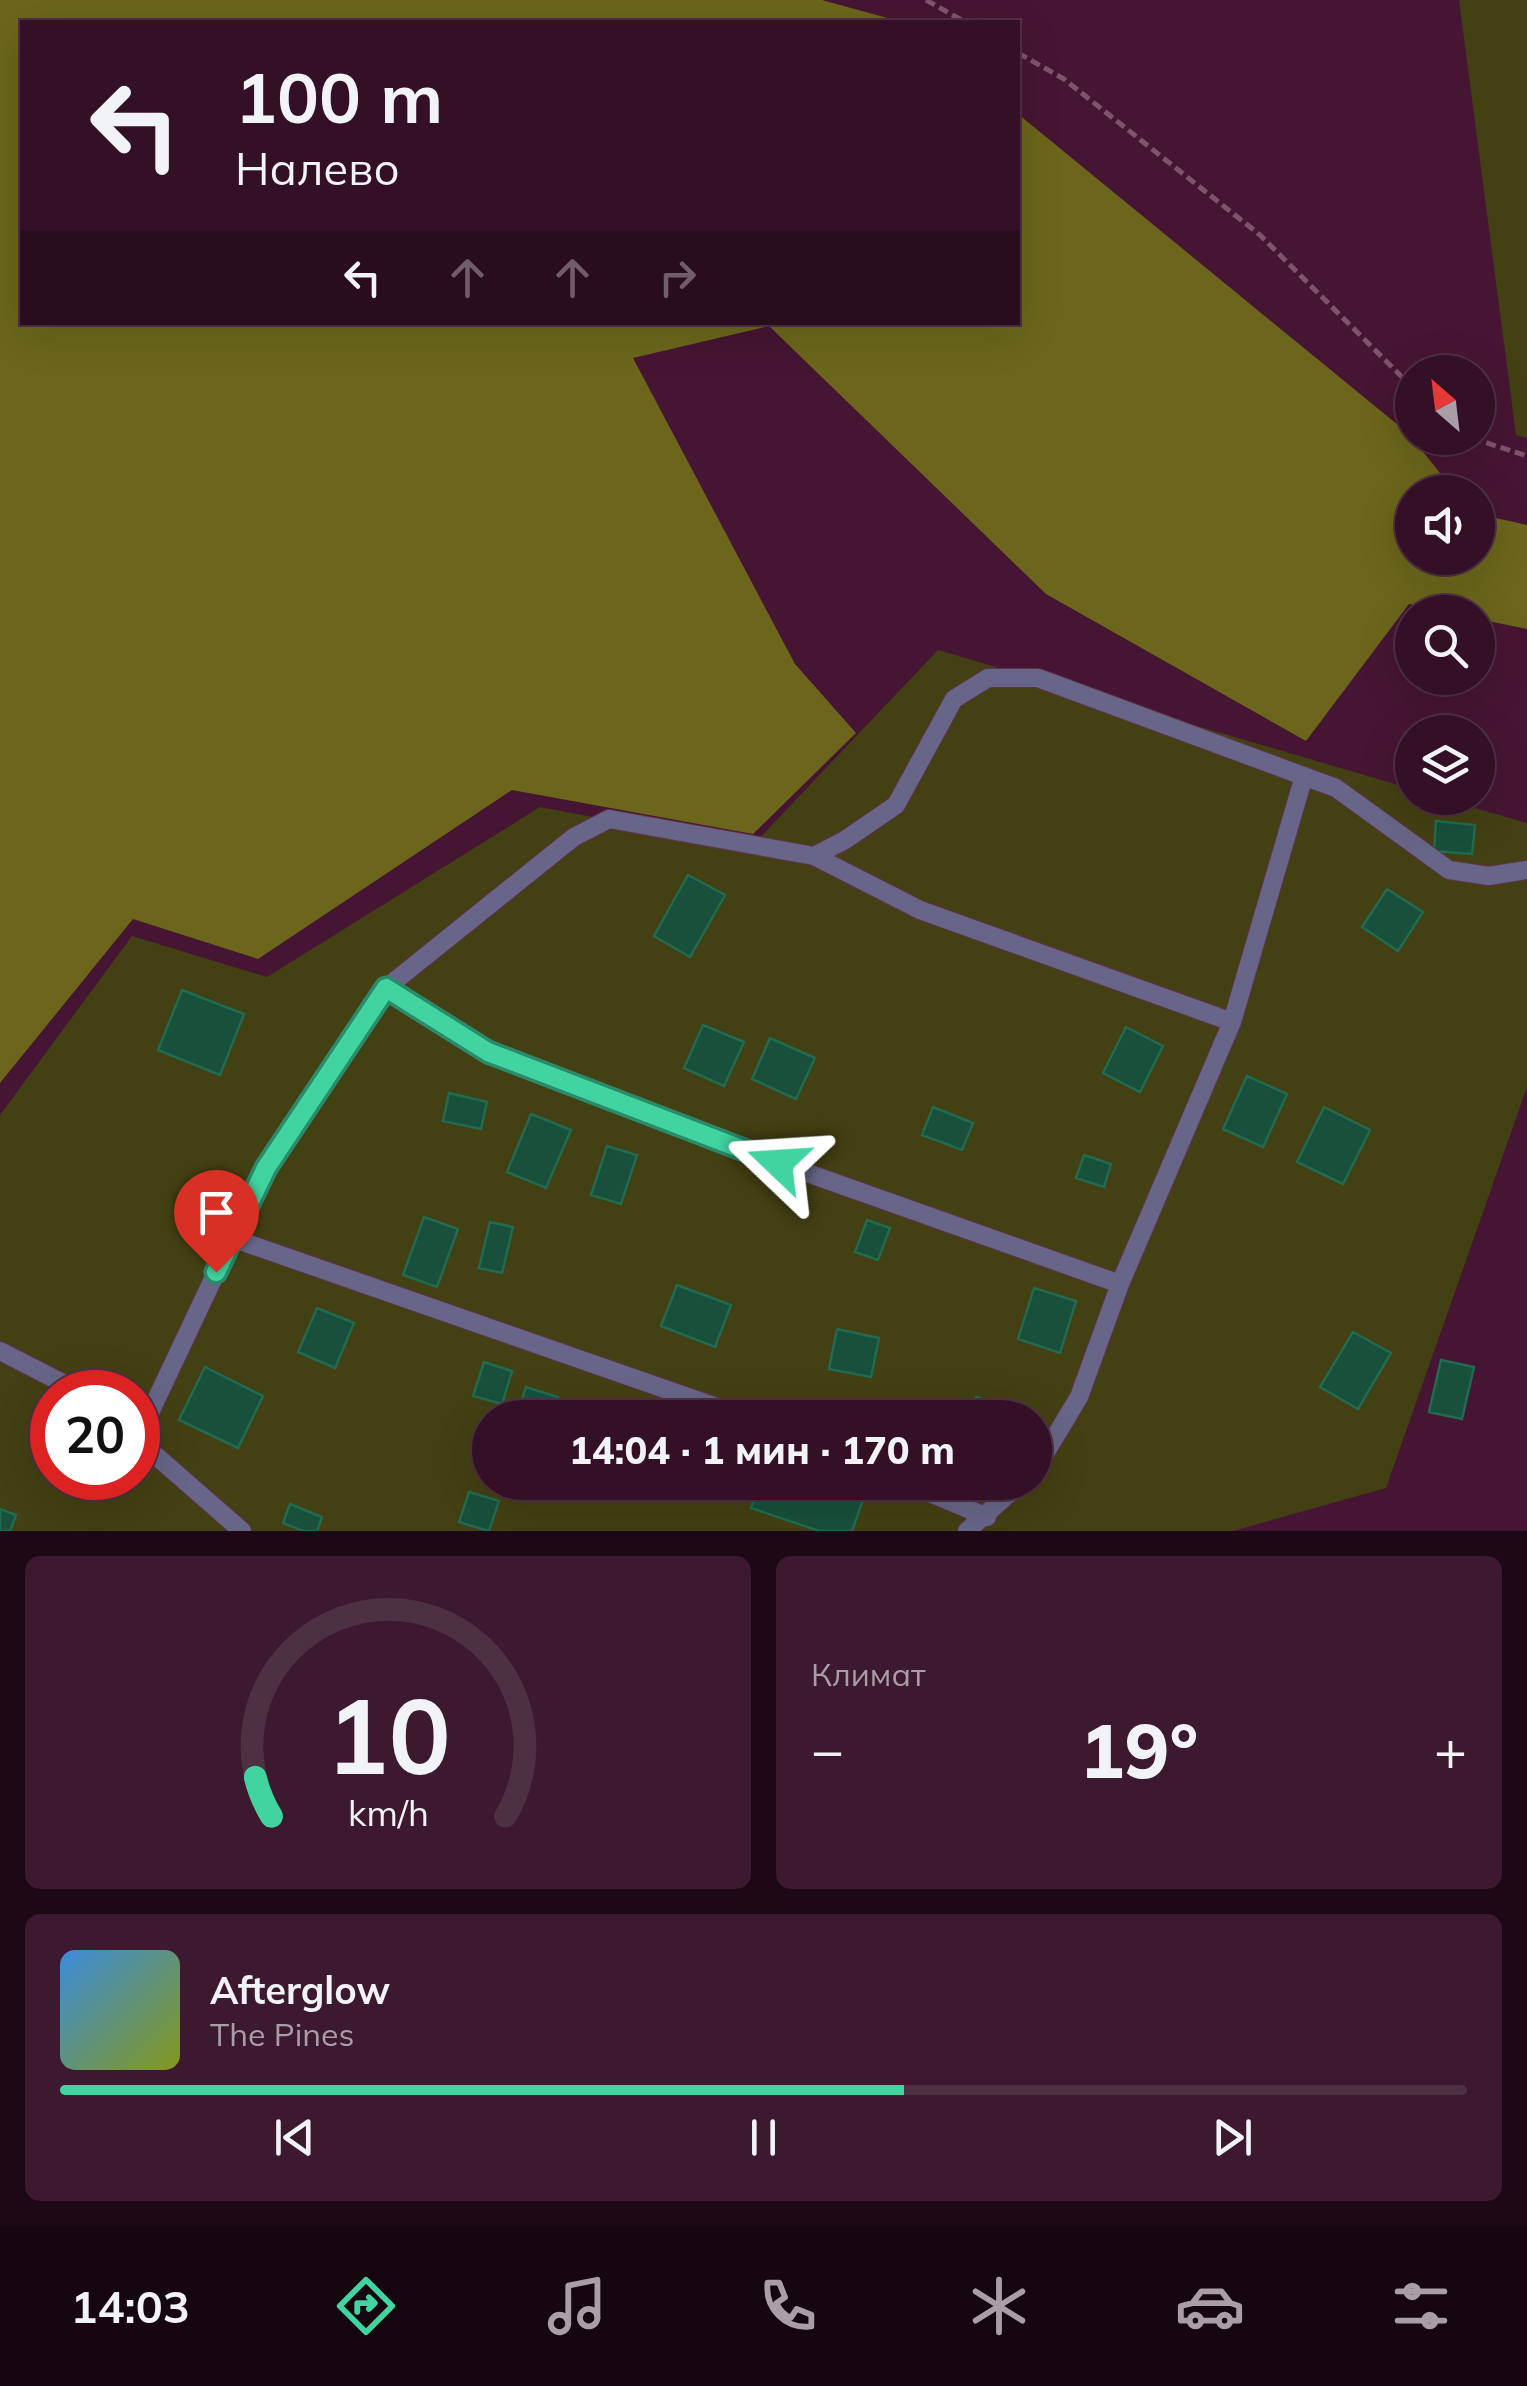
<!DOCTYPE html>
<html lang="ru">
<meta charset="utf-8">
<style>
:root{--surface:#341026;--page:#3c192e;--text:#f1f3f6;--muted:#a99da7;--line:#4e3043;--accent:#41d4a1}
body{margin:0;font-family:Mulish,sans-serif;background:var(--page);color:var(--text);height:100vh;display:flex;flex-direction:column;font-size:38px;white-space:nowrap}
*{box-sizing:border-box;margin:0}
p{font-size:32px;color:var(--muted)}
.icon{flex:none;width:55px;height:55px;fill:none;stroke:currentColor;stroke-width:2;stroke-linecap:round;stroke-linejoin:round}
.map{position:relative;height:1531px;overflow:hidden}
.details{display:flex;flex-direction:column;gap:25px;padding:25px;background:#1d0915;flex:1}
.details>*{flex:none}
.hud{position:absolute;left:20px;top:20px;width:1000px;height:305px;border-radius:0px;box-shadow:0 10px 40px #0002,0 0 0 2px var(--line);background:#341026;color:var(--text);overflow:hidden}
.needle{width:65px;rotate:332deg}
.buttons{position:absolute;left:1395px;top:355px;display:grid;gap:20px}
.buttons a{display:grid;place-items:center;width:100px;height:100px;border-radius:50%;background:var(--surface);box-shadow:0 10px 40px #0002,0 0 0 2px var(--line);font-size:50px}
.speed{position:absolute;left:30px;top:1370px;display:flex;gap:20px;font-size:50px;font-weight:700;text-align:center}
.speed>*{display:grid;place-content:center;width:130px;height:130px;border-radius:50%;background:var(--surface);box-shadow:0 10px 40px #0002,0 0 0 2px var(--line);line-height:1}
.speed .limit{border:15px solid #d22;background:#fff;color:#111}
.pin{position:absolute;display:grid;place-items:center;width:85px;height:85px;color:#fff;margin:-102px -42px;border-radius:50% 50% 50% 0;rotate:-45deg;box-shadow:0 0 10px #0007}
.pin .icon{rotate:45deg}
.me{position:absolute;width:110px;margin:-55px;rotate:290deg;stroke-linejoin:round;filter:drop-shadow(0 0 8px #0008)}
.turn{display:flex;align-items:center;gap:35px;height:210px;padding:0 50px;font-size:45px}
.turn .icon{width:130px;height:130px;stroke-width:2.5}
.turn b{display:block;font-size:70px;line-height:85px}
.lanes{display:flex;align-items:center;height:95px;padding:0 50px;background:#0003;justify-content:center;gap:50px;direction:ltr}
.lanes .off{opacity:.35}
.big{font-size:75px;font-weight:800;line-height:1.1}
.details .card{flex:1;display:flex;flex-direction:column;justify-content:center;gap:15px;min-width:0;padding:0 35px;border-radius:15px;background:var(--page)}
.details .dial{align-items:center;gap:0}
.dial svg{height:260px;overflow:visible;fill:none;stroke:var(--line);stroke-width:7;stroke-linecap:round;text-anchor:middle}
.dial text{fill:var(--text);stroke:none}
.song{display:flex;align-items:center;gap:30px}
.cover{width:120px;height:120px;border-radius:15px;background:linear-gradient(135deg,hsl(210 70% 55%),hsl(70 70% 35%))}
.played{height:10px;border-radius:5px;background:linear-gradient(90deg,var(--accent) 60%,var(--line) 60%)}
.keys{display:flex;justify-content:space-around;direction:ltr}
.heat{display:flex;justify-content:space-between;align-items:center;font-size:55px;direction:ltr}
.details .tiles{flex:1;display:grid;gap:25px;grid-template-columns:1fr 1fr}
.card:last-child{grid-column:span 2}
.trip{position:absolute;left:472px;top:1400px;width:580px;height:100px;border-radius:50px;background:var(--surface);box-shadow:0 10px 40px #0002,0 0 0 2px var(--line);font-weight:800;line-height:100px;text-align:center}
.tab-bar{display:flex;height:160px;justify-content:space-around;align-items:center;background:#15060f;color:var(--muted)}
.tab-bar .icon{width:70px;height:70px}
.tab-bar .active{color:var(--accent)}
.tab-bar b{font-size:45px;color:var(--text)}
.map>svg:first-child{display:block}
.green{fill:#434013;fill-rule:evenodd}
.forest{fill:#6b661b}
.building{fill:#18503c;stroke:#216b51;stroke-width:2.5}
.lines{fill:none;stroke-linecap:round;stroke-linejoin:round}
.lane-casing{stroke:#61334f;stroke-width:20}
.path{stroke:#7f536d;stroke-width:5;stroke-dasharray:10 5;stroke-linecap:butt}
.lane{stroke:#676688;stroke-width:18}
.route-casing{stroke:#2a8a69;stroke-width:25}
.route{stroke:#41d4a1;stroke-width:18}
</style>
<div class="map">
<svg width="1527" height="1531" viewBox="0 0 1527 1531">
<rect width="100%" height="100%" fill="#461533"/>
<!-- green -->
<path class="green" d="M1459,0H1527V438L1516,435Z
M938,650L1412,789V798H1440L1527,823V1087L1386,1488L1233,1531H0V1115L132,936L267,977L540,807L751,847ZM52,1392H138V1478H52ZM490,1418H1035V1482H490Z"/>
<!-- forest -->
<path class="forest" d="M0,0H822L902,22H22V322H1018V114L1409,434L1455,492H1412V558H1478V514L1527,525V629L1478,619V612H1450L1409,604L1306,741L1046,594L769,326L633,358L795,664L856,733L753,834L512,790L258,959L133,919L0,1083Z"/>
<!-- building -->
<path class="building" d="M1436,821L1475,825L1472,854L1434,851Z
M688,875L725,895L690,957L654,936Z
M1387,889L1423,912L1398,951L1362,927Z
M182,990L244,1014L220,1075L158,1050Z
M703,1025L744,1042L724,1086L684,1068Z
M1126,1027L1163,1046L1140,1092L1103,1073Z
M770,1038L815,1058L796,1099L752,1079Z
M1247,1076L1287,1094L1263,1147L1223,1129Z
M449,1093L487,1102L481,1129L443,1121Z
M933,1107L973,1123L962,1150L922,1135Z
M1324,1107L1370,1130L1343,1184L1297,1162Z
M531,1114L571,1130L546,1188L507,1172Z
M607,1146L637,1155L621,1204L591,1195Z
M1084,1155L1111,1164L1104,1187L1076,1178Z
M424,1217L458,1229L437,1287L403,1275Z
M867,1220L890,1228L878,1260L855,1252Z
M490,1222L513,1227L502,1273L479,1268Z
M677,1285L731,1305L715,1347L661,1326Z
M1034,1288L1076,1301L1060,1353L1018,1339Z
M317,1308L354,1323L335,1368L298,1352Z
M837,1329L879,1338L871,1377L829,1369Z
M1353,1332L1391,1353L1358,1409L1320,1387Z
M1441,1360L1474,1367L1462,1419L1429,1412Z
M484,1362L512,1371L502,1404L473,1396Z
M205,1367L263,1396L238,1448L179,1420Z
M526,1387L558,1397L551,1418H516Z
M976,1397L1030,1416V1418H968Z
M760,1482H834L865,1494L852,1531H819L751,1508Z
M469,1492L499,1501L489,1531L459,1522Z
M290,1504L322,1517L317,1531H303L283,1523Z
M0,1509L16,1515L10,1531H0Z"/>
<g class="lines">
<defs>
<path id="lane" d="M814,856L845,840L896,805L954,699L988,678H1038L1336,788L1449,870L1489,876L1527,870
M386,988L488,1052L675,1126L1120,1284
M232,1238L748,1418
M0,1351L80,1392
M138,1438L266,1167L386,988L574,837L609,819L814,856L920,910L1232,1022
M138,1440L242,1531
M1035,1470L1079,1397L1120,1284L1232,1022L1304,776
M904,1482L987,1517
M967,1531L1022,1482"/>
</defs>
<!-- lane casing -->
<use href="#lane" class="lane-casing"/>
<!-- path -->
<path class="path" d="M926,0L965,22
M1018,53L1064,79L1260,235L1412,387
M1472,438L1527,456"/>
<!-- lane -->
<use href="#lane" class="lane"/>
</g>
<g class="lines">
<defs>
<path id="route" d="M216,1272L266,1168L386,988L488,1052L778,1163"/>
</defs>
<!-- route casing -->
<use href="#route" class="route-casing"/>
<!-- route -->
<use href="#route" class="route"/>
</g>
</svg>
<div class="buttons">
<a><svg class="needle" viewBox="-14 -14 28 28"><path d="M0-13l5 13h-10z" fill="#e53935"/><path d="M0 13l5-13h-10z" fill="#a99da7"/></svg></a>
<a><svg class="icon" aria-label="sound" viewBox="0 0 24 24"><path d="M4 9h4l5-4v14l-5-4H4zM17 9q2 3 0 6"/></svg></a>
<a><svg class="icon" aria-label="search" viewBox="0 0 24 24"><circle cx="10" cy="10" r="6"/><path d="M15 15l6 6"/></svg></a>
<a><svg class="icon" aria-label="layers" viewBox="0 0 24 24"><path d="M12 4l9 5-9 5-9-5zM3 14l9 5 9-5"/></svg></a>
</div>
<div class="speed"><div class="limit">20</div></div>
<div class="pin" style="left:216px;top:1272px;background:#d93025"><svg class="icon" aria-label="arrive" viewBox="0 0 24 24"><path d="M6 21V4h12l-3 4 3 4H6"/></svg></div>
<svg class="me" style="left:778px;top:1163px" viewBox="-20 -20 40 40"><path d="M0-17L14 15 0 8-14 15z" fill="#41d4a1" stroke="#fff" stroke-width="4"/></svg>
<div class="trip">14:04 · 1 мин · 170 m</div>
<div class="hud">
<div class="turn"><svg class="icon" aria-label="left" viewBox="0 0 24 24"><path d="M17 20v-9H6M10 6l-5 5 5 5"/></svg><div><b>100 m</b>Налево</div></div>
<div class="lanes"><svg class="icon" aria-label="left" viewBox="0 0 24 24"><path d="M17 20v-9H6M10 6l-5 5 5 5"/></svg><svg class="icon off" aria-label="ahead" viewBox="0 0 24 24"><path d="M12 20V5M6 11l6-6 6 6"/></svg><svg class="icon off" aria-label="ahead" viewBox="0 0 24 24"><path d="M12 20V5M6 11l6-6 6 6"/></svg><svg class="icon off" aria-label="right" viewBox="0 0 24 24"><path d="M7 20v-9h11M14 6l5 5-5 5"/></svg></div>
</div>
</div>
<section class="details">
<div class="tiles">
<div class="card dial"><svg viewBox="0 0 100 80">
<path d="M14 69A42 42 0 1 1 86 69"/>
<path d="M14 69A42 42 0 0 1 9 57" stroke="#41d4a1"/>
<text x="50" y="56" font-size="32" font-weight="700">10</text>
<text x="50" y="72" font-size="11">km/h</text>
</svg></div>
<div class="card"><p>Климат</p>
<div class="heat"><a>−</a><b class="big">19°</b><a>+</a></div>
</div>
<div class="card">
<div class="song"><i class="cover"></i><div><b>Afterglow</b><p>The Pines</p></div></div>
<div class="played"></div>
<div class="keys"><svg class="icon" aria-label="previous" viewBox="0 0 24 24"><path d="M18 5L8 12l10 7zM5 5v14"/></svg><svg class="icon" aria-label="pause" viewBox="0 0 24 24"><path d="M8 5v14M16 5v14"/></svg><svg class="icon" aria-label="next" viewBox="0 0 24 24"><path d="M6 5l10 7-10 7zM19 5v14"/></svg></div>
</div>
</div>
</section>
<nav class="tab-bar">
<b>14:03</b>
<svg class="icon active" aria-label="directions" viewBox="0 0 24 24"><path d="M12 3l9 9-9 9-9-9zM9 14v-3h6M13 9l2 2-2 2"/></svg>
<svg class="icon" aria-label="music" viewBox="0 0 24 24"><path d="M9 18V5l10-2v13"/><circle cx="6" cy="18" r="3"/><circle cx="16" cy="16" r="3"/></svg>
<svg class="icon" aria-label="phone" viewBox="0 0 24 24"><path d="M5 4h4l2 5-3 2q2 4 5 5l2-3 5 2v4C11 20 4 13 5 4z"/></svg>
<svg class="icon" aria-label="climate" viewBox="0 0 24 24"><path d="M12 3v18M4 7l16 10M4 17L20 7"/></svg>
<svg class="icon" aria-label="car" viewBox="0 0 24 24"><path d="M5 17H2v-5l4-1 3-4h7l3 4 3 1v5h-3M9 17h6M6 11h13"/><circle cx="7" cy="17" r="2"/><circle cx="17" cy="17" r="2"/></svg>
<svg class="icon" aria-label="filters" viewBox="0 0 24 24"><path d="M4 7h16M4 17h16"/><circle cx="9" cy="7" r="2"/><circle cx="15" cy="17" r="2"/></svg>
</nav>
